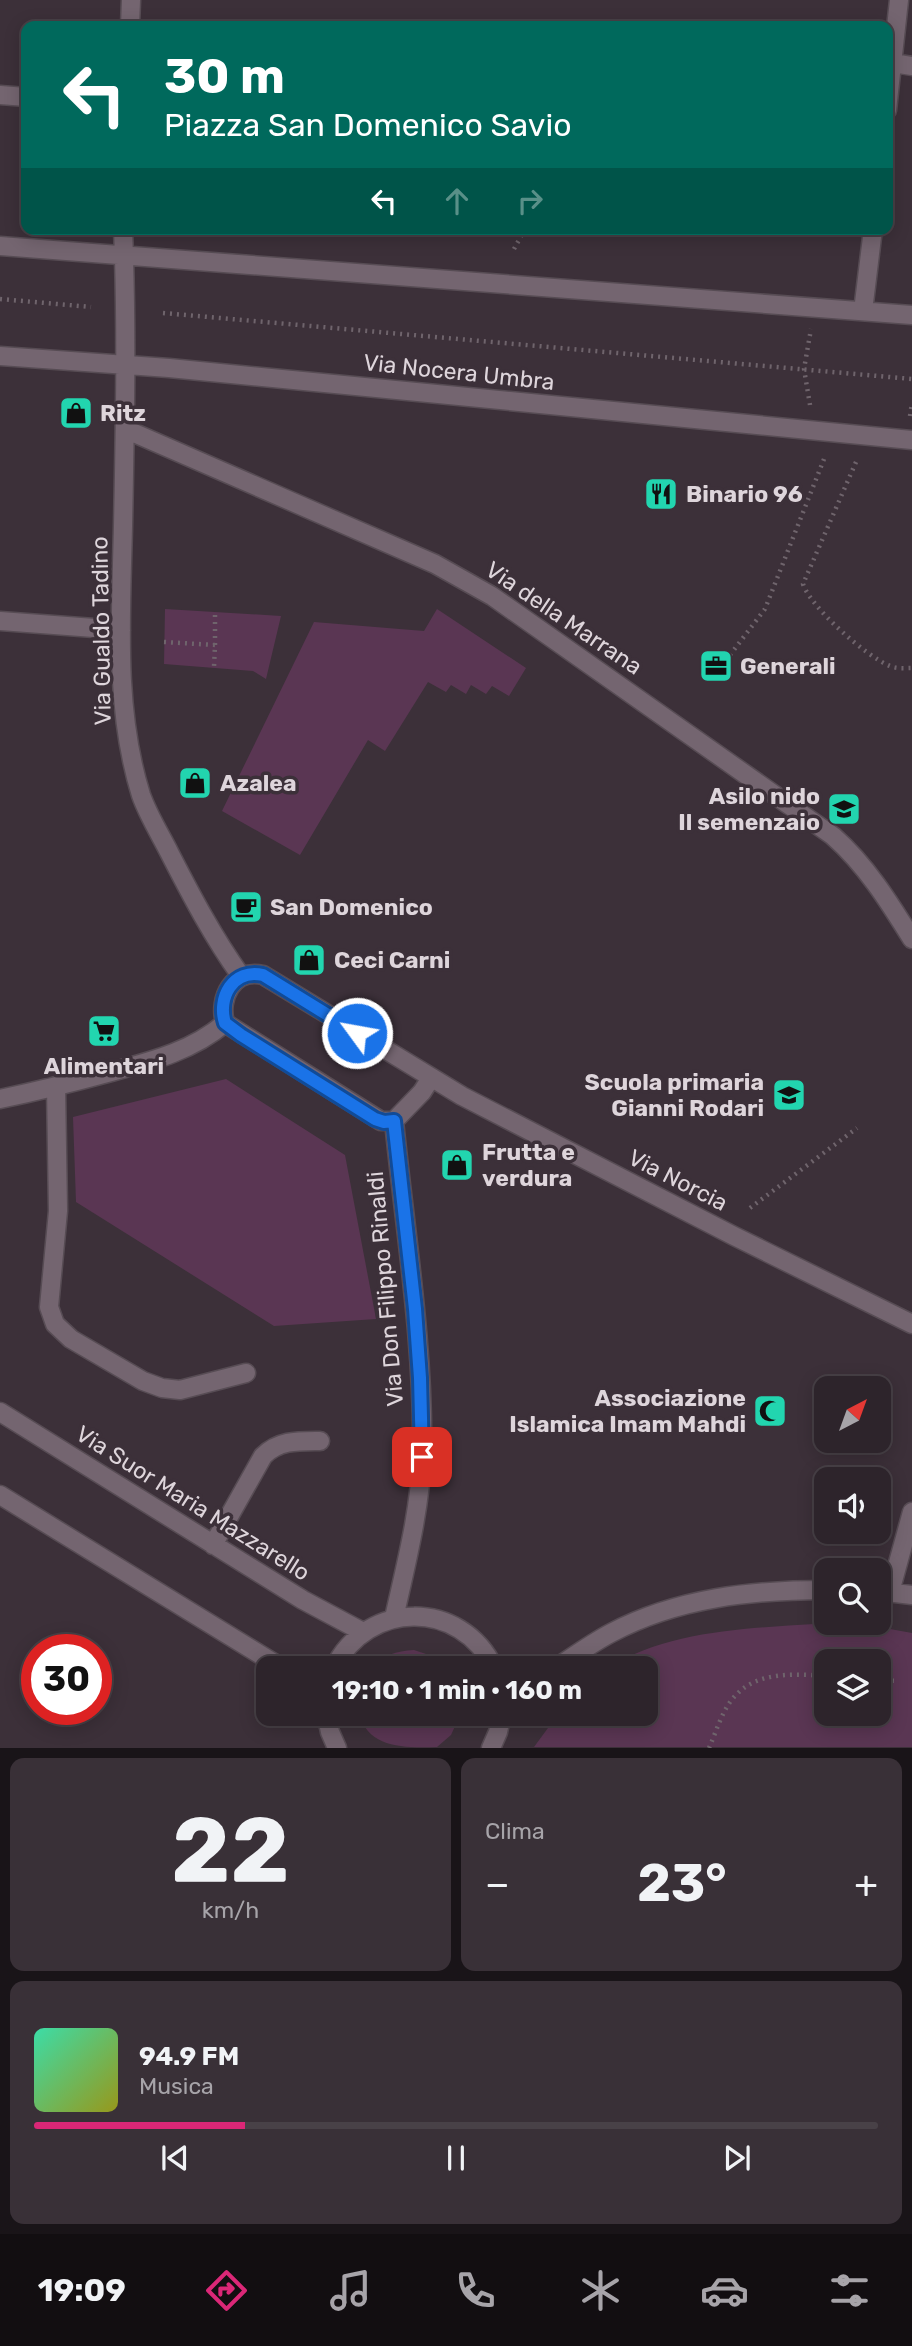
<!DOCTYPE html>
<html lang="it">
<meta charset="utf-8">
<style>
:root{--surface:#2d242b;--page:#393037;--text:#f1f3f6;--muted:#a7a4a9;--line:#484147;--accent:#db2777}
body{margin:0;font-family:Rubik,sans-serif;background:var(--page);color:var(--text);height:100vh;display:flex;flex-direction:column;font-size:26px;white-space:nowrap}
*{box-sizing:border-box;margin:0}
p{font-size:23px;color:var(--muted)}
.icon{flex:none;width:38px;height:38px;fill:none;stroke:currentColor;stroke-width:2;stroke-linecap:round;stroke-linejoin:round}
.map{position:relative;height:1748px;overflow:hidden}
.drawer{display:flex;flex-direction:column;gap:10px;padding:10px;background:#191418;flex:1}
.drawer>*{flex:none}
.hud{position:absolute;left:21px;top:21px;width:872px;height:214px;border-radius:14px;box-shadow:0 4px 18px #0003,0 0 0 2px var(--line);background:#00695c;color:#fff;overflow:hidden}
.needle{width:46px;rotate:41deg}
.fabs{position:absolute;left:814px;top:1376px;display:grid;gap:14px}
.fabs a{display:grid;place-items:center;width:77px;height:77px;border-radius:14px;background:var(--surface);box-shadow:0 4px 18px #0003,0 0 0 2px var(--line);font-size:35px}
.speed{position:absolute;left:21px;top:1634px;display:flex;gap:14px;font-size:35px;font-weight:700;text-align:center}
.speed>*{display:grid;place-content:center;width:91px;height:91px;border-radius:50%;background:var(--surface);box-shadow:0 4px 18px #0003,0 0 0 2px var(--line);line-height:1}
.speed .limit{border:10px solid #d22;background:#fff;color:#111}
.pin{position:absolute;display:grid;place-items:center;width:60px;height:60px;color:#fff;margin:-30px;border-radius:14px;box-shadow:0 4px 10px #0006}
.me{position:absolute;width:77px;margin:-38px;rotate:302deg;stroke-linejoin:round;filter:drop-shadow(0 0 5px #0008)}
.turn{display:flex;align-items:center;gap:24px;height:147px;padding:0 28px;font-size:32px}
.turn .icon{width:91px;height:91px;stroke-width:2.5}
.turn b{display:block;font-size:49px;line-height:60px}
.lanes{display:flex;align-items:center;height:66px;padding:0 28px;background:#0003;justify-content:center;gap:35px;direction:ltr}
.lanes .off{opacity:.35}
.big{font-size:52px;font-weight:700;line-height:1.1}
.drawer .card{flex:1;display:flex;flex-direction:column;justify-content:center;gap:10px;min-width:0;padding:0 24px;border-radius:14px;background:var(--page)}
.drawer .dial{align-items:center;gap:0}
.dial b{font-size:91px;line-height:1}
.song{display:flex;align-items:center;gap:21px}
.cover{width:84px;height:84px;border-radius:10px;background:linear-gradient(135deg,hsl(160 70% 55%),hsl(60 70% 35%))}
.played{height:7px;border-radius:4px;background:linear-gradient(90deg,var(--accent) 25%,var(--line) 25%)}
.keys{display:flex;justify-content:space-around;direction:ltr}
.heat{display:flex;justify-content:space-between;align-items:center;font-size:38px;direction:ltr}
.drawer .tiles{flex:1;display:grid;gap:10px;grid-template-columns:1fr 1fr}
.card:last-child{grid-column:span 2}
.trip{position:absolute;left:256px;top:1656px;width:402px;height:70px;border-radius:14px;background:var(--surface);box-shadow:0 4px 18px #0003,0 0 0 2px var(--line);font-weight:700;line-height:70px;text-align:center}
.tabs{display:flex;height:112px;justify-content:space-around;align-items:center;background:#120e11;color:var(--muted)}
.tabs .icon{width:49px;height:49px}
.tabs .current{color:var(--accent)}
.tabs b{font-size:32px;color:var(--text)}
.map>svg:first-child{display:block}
.green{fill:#5a3653;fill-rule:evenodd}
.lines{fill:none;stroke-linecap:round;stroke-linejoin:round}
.minor-casing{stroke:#574c54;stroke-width:21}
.path{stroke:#6f646c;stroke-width:4.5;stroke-dasharray:2 5;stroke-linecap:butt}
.minor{stroke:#746570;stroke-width:18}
.route-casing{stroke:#114b97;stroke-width:18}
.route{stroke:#1a73e8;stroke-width:12}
.labels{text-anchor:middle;stroke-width:7;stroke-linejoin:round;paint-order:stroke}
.street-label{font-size:23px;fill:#ded5db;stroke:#3c3039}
.poi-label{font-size:23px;font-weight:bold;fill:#ded5db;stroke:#3c3039;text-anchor:start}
</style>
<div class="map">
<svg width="912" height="1748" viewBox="0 0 912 1748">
<rect width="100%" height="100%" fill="#3c3039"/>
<!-- green -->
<path class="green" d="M165,609L281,616L266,679L253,671L164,664Z
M437,609L526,668L509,696L492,686L486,694L471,685L466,694L451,685L446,692L428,682L385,751L368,740L300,855L222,811L314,622L424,631Z
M226,1079L345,1155L376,1319L274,1326L76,1202L73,1117Z
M814,1624L879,1627L912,1633V1747H534L559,1713H646V1668H609C664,1631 749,1628 814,1624ZM826,1661H878V1713H826Z
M414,1650L432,1656L449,1668H371C383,1655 396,1651 414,1650Z
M359,1713H461L451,1735L437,1747C402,1748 368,1748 359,1713Z"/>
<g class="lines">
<defs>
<path id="minor" d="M130,26L131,0
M893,63L912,66
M0,95L26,97
M887,110L899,0
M123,229C127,328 125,427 123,526C121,616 114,709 141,795C148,815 160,834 169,852C191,895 213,937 241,976
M0,246L912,315
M863,311L873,229
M0,356L169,368L912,440
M125,429L435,564L492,596L833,836C866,865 889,902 912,939
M0,621L121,630
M431,1078L422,1092L394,1121H381L225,1023C218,998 233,968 263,975L462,1096L734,1236L912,1324
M56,1087L58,1211L49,1307L55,1324L71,1339L143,1381L162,1388L180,1390L246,1373
M0,1099C38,1091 74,1082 111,1072C152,1061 192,1051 225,1023
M394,1121C405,1232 424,1343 422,1455C420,1511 406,1564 394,1618
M0,1412L303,1600L363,1632
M0,1495L282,1668
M213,1545L263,1456C279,1440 298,1441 320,1441
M878,1591L912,1595
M890,1592L912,1512
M334,1668C367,1600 461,1599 494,1668
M556,1668C574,1656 592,1643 611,1633C677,1598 752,1590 826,1590
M326,1713L330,1732L337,1748
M491,1748L498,1732L502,1713"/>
</defs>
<!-- minor casing -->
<use href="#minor" class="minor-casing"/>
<!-- path -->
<path class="path" d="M514,249L525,229
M0,299L91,307
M163,313L912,379
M810,405L804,369L811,329
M910,416L912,403
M856,462L803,584C811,608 867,657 890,666C897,669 905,668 912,668
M164,642L215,645L214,667
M215,645V612
M730,655L765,609L824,459
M750,1208L857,1128
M878,1680L897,1681
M709,1748C717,1730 723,1707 737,1694C759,1671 797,1674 826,1676"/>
<!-- minor -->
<use href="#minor" class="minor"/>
</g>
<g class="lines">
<defs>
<path id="route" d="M357,1033L263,975C233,968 217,998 225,1023L241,1035L375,1119L384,1122L394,1121L415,1309L420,1378L422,1457"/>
</defs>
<!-- route casing -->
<use href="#route" class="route-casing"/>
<!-- route -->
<use href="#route" class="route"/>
</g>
<!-- icons -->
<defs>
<symbol id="shop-square" viewBox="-11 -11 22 22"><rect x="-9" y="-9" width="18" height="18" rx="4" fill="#22d5af" stroke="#3c3039"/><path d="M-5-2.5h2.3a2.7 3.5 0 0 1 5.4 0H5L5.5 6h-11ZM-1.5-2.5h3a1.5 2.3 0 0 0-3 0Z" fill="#111"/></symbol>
<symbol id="restaurant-square" viewBox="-11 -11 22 22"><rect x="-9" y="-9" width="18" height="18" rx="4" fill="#22d5af" stroke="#3c3039"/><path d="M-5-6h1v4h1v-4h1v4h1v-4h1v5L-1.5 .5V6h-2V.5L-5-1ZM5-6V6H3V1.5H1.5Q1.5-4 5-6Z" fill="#111"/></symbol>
<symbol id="office-square" viewBox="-11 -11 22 22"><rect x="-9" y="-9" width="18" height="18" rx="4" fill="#22d5af" stroke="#3c3039"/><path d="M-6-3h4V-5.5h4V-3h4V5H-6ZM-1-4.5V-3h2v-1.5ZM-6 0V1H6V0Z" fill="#111"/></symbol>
<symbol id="school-square" viewBox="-11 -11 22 22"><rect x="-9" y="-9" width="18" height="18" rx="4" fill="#22d5af" stroke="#3c3039"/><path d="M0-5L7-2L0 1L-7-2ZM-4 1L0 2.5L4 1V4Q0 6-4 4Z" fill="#111"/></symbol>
<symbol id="cafe-square" viewBox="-11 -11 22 22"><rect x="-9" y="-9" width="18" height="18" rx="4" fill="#22d5af" stroke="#3c3039"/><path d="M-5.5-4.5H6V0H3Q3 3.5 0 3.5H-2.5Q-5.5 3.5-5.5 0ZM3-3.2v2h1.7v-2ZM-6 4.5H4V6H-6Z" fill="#111"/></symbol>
<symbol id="supermarket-square" viewBox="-11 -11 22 22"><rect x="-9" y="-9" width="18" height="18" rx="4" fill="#22d5af" stroke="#3c3039"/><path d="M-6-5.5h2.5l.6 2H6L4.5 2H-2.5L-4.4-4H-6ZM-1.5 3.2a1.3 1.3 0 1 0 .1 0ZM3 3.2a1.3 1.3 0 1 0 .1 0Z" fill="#111"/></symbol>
<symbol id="mosque-square" viewBox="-11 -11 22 22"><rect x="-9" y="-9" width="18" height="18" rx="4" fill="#22d5af" stroke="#3c3039"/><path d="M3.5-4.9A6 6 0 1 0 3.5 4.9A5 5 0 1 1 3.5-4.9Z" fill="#111"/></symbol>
</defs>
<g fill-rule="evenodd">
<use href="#shop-square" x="57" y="394" width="38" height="38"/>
<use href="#restaurant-square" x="642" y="475" width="38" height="38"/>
<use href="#office-square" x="697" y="647" width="38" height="38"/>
<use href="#shop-square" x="176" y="764" width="38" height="38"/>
<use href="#school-square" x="825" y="790" width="38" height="38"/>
<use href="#cafe-square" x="227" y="888" width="38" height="38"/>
<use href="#shop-square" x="290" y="941" width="38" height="38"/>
<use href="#supermarket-square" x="85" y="1012" width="38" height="38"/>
<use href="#school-square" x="770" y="1076" width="38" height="38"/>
<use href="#shop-square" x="438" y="1146" width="38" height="38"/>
<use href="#mosque-square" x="751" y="1392" width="38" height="38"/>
</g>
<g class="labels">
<!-- street labels -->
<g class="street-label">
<text transform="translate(459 372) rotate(6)" y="8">Via Nocera Umbra</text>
<text transform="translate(564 618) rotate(34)" y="8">Via della Marrana</text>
<text transform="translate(101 631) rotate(-91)" y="8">Via Gualdo Tadino</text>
<text transform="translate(678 1180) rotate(27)" y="8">Via Norcia</text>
<text transform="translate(385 1289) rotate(-95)" y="8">Via Don Filippo Rinaldi</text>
<text transform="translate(193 1503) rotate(32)" y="8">Via Suor Maria Mazzarello</text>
</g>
<!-- poi labels -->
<g class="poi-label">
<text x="100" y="421">Ritz</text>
<text x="686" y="502">Binario 96</text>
<text x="740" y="674">Generali</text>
<text x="220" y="791">Azalea</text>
<text x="820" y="804" text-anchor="end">Asilo nido<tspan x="820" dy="26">Il semenzaio</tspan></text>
<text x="270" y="915">San Domenico</text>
<text x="334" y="968">Ceci Carni</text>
<text x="104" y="1074" text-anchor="middle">Alimentari</text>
<text x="764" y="1090" text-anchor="end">Scuola primaria<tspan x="764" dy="26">Gianni Rodari</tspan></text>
<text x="482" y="1160">Frutta e<tspan x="482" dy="26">verdura</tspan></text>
<text x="746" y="1406" text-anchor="end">Associazione<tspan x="746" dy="26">Islamica Imam Mahdi</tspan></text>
</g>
</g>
</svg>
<div class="fabs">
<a><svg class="needle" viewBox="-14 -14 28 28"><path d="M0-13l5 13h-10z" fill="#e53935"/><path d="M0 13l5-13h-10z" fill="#a7a4a9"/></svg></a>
<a><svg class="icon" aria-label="sound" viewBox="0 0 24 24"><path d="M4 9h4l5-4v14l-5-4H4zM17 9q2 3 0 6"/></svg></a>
<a><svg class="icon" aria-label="search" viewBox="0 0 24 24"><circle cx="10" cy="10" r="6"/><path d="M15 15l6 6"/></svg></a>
<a><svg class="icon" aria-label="layers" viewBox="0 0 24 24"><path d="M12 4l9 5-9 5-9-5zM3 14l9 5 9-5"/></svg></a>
</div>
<div class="speed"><div class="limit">30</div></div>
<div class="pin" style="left:422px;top:1457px;background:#d93025"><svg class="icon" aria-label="arrive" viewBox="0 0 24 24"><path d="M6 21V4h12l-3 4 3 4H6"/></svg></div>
<svg class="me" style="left:357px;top:1033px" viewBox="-20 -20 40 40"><circle r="17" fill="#1a73e8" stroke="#fff" stroke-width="3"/><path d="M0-11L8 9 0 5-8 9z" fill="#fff"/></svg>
<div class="trip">19:10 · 1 min · 160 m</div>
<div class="hud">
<div class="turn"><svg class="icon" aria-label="left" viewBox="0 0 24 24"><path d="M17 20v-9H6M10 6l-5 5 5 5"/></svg><div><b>30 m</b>Piazza San Domenico Savio</div></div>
<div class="lanes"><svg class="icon" aria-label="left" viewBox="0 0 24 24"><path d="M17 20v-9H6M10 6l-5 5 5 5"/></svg><svg class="icon off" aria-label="ahead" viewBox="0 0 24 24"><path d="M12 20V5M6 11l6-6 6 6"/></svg><svg class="icon off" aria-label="right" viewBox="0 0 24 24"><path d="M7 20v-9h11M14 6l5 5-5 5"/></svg></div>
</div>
</div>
<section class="drawer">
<div class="tiles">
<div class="card dial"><b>22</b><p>km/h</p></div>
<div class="card"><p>Clima</p>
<div class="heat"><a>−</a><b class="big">23°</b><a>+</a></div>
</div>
<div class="card">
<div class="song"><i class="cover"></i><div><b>94.9 FM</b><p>Musica</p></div></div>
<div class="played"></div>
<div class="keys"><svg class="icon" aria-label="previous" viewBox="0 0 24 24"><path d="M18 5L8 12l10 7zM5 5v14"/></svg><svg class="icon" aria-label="pause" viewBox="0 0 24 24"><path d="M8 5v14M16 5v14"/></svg><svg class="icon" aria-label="next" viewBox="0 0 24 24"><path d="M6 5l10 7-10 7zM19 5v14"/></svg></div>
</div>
</div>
</section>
<nav class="tabs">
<b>19:09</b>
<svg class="icon current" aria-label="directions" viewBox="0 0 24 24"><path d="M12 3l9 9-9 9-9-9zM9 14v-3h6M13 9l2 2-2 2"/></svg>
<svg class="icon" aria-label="music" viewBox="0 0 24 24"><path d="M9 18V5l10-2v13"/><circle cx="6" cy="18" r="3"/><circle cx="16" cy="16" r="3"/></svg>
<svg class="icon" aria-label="phone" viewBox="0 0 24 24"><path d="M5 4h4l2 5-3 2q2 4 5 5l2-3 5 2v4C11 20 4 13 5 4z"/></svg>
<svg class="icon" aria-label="climate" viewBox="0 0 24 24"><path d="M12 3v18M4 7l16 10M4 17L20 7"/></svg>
<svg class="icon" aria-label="car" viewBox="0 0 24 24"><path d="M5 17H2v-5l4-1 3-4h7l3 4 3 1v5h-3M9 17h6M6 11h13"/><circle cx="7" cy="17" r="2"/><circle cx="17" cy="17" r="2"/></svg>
<svg class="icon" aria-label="filters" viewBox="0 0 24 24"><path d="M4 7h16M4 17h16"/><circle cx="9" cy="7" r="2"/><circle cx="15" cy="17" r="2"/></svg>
</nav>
